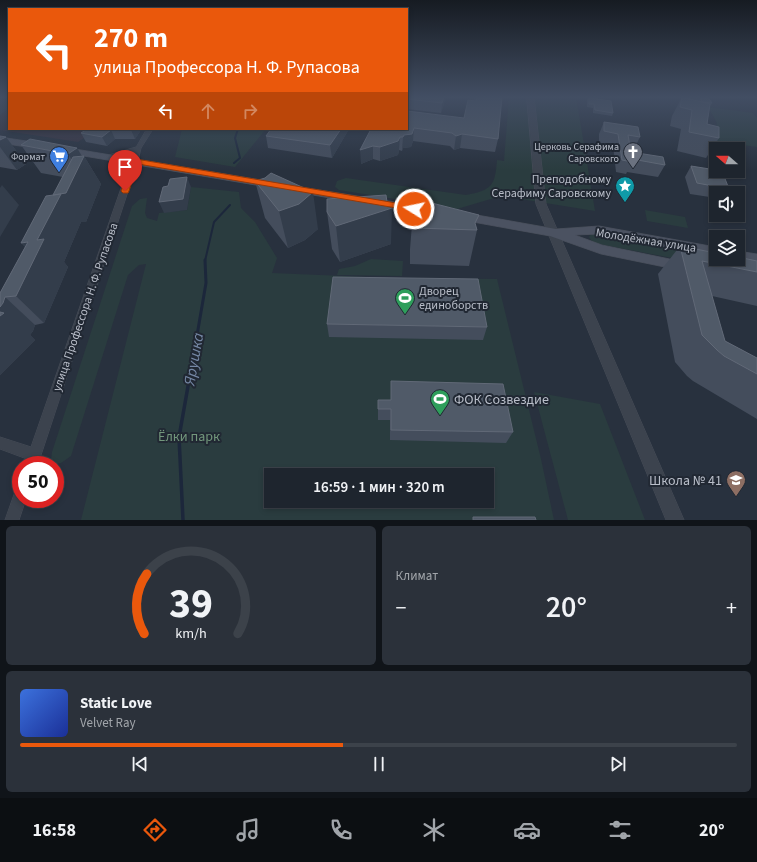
<!DOCTYPE html>
<html lang="ru">
<meta charset="utf-8">
<style>
:root{--surface:#1e252e;--page:#2b313a;--text:#f1f3f6;--muted:#a1a5aa;--line:#3c424a;--accent:#ea580c}
body{margin:0;font-family:"Source Sans 3",sans-serif;background:var(--page);color:var(--text);height:100vh;display:flex;flex-direction:column;font-size:15px;white-space:nowrap}
*{box-sizing:border-box;margin:0}
p{font-size:13px;color:var(--muted)}
.icon{flex:none;width:22px;height:22px;fill:none;stroke:currentColor;stroke-width:2;stroke-linecap:round;stroke-linejoin:round}
.map{position:relative;height:520px;overflow:hidden}
.drawer{display:flex;flex-direction:column;gap:6px;padding:6px;background:#101419;flex:1}
.drawer>*{flex:none}
.banner{position:absolute;left:8px;top:8px;width:400px;height:122px;border-radius:0px;box-shadow:0 2px 6px #0003,0 0 0 1px var(--line);background:#ea580c;color:#fff;overflow:hidden}
.needle{width:26px;rotate:290deg}
.buttons{position:absolute;left:709px;top:142px;display:grid;gap:8px}
.buttons a{display:grid;place-items:center;width:36px;height:36px;border-radius:0px;background:var(--surface);box-shadow:0 2px 6px #0003,0 0 0 1px var(--line);font-size:20px}
.speed{position:absolute;left:12px;top:456px;display:flex;gap:8px;font-size:20px;font-weight:700;text-align:center}
.speed>*{display:grid;place-content:center;width:52px;height:52px;border-radius:50%;background:var(--surface);box-shadow:0 2px 6px #0003,0 0 0 1px var(--line);line-height:1}
.speed .limit{border:6px solid #d22;background:#fff;color:#111}
.pin{position:absolute;display:grid;place-items:center;width:34px;height:34px;color:#fff;margin:-41px -17px;border-radius:50% 50% 50% 0;rotate:-45deg;box-shadow:0 0 4px #0007}
.pin .icon{rotate:45deg}
.me{position:absolute;width:44px;margin:-22px;rotate:280deg;stroke-linejoin:round;filter:drop-shadow(0 0 3px #0008)}
.turn{display:flex;align-items:center;gap:14px;height:84px;padding:0 20px;font-size:18px}
.turn .icon{width:52px;height:52px;stroke-width:2.5}
.turn b{display:block;font-size:28px;line-height:34px}
.lanes{display:flex;align-items:center;height:38px;padding:0 20px;background:#0003;justify-content:center;gap:20px;direction:ltr}
.lanes .off{opacity:.35}
.big{font-size:30px;font-weight:600;line-height:1.1}
.drawer .card{flex:1;display:flex;flex-direction:column;justify-content:center;gap:6px;min-width:0;padding:0 14px;border-radius:6px;background:var(--page)}
.drawer .dial{align-items:center;gap:0}
.dial svg{height:104px;overflow:visible;fill:none;stroke:var(--line);stroke-width:7;stroke-linecap:round;text-anchor:middle}
.dial text{fill:var(--text);stroke:none}
.song{display:flex;align-items:center;gap:12px}
.cover{width:48px;height:48px;border-radius:6px;background:linear-gradient(135deg,hsl(220 70% 55%),hsl(230 70% 35%))}
.played{height:4px;border-radius:2px;background:linear-gradient(90deg,var(--accent) 45%,var(--line) 45%)}
.keys{display:flex;justify-content:space-around;direction:ltr}
.heat{display:flex;justify-content:space-between;align-items:center;font-size:22px;direction:ltr}
.drawer .tiles{flex:1;display:grid;gap:6px;grid-template-columns:1fr 1fr}
.card:last-child{grid-column:span 2}
.trip{position:absolute;left:264px;top:468px;width:230px;height:40px;border-radius:0px;background:var(--surface);box-shadow:0 2px 6px #0003,0 0 0 1px var(--line);font-weight:600;line-height:40px;text-align:center}
.tabs{display:flex;height:64px;justify-content:space-around;align-items:center;background:#0c0f12;color:var(--muted)}
.tabs .icon{width:28px;height:28px}
.tabs .selected{color:var(--accent)}
.tabs b{font-size:18px;color:var(--text)}
.map>svg:first-child{display:block}
.medical{fill:#363340}
.green{fill:#2a3c3f;fill-rule:evenodd}
.lines{fill:none;stroke-linecap:round;stroke-linejoin:round}
.stream-far2{stroke:#1c273b;stroke-width:2}
.stream-far1{stroke:#1c273b;stroke-width:3}
.stream{stroke:#1c273b;stroke-width:3.5}
.minor-casing{stroke:#464c57;stroke-width:1}
.tertiary-casing{stroke:#464c57;stroke-width:1}
.secondary-casing{stroke:#464c57;stroke-width:1}
.minor{fill:#3c434e;fill-rule:evenodd}
.tertiary{fill:#3c434e;fill-rule:evenodd}
.secondary{fill:#4b5261;fill-rule:evenodd}
.wall{fill:#444d5c}
.shaded-wall{fill:#333d4b}
.building{fill:#505a68;stroke:#616977}
.route{fill:#ea580c;stroke:#983908}
.labels{text-anchor:middle;stroke-width:4;stroke-linejoin:round;paint-order:stroke}
.far-poi-label{font-size:10px;fill:#b9bec9;stroke:#212833;text-anchor:end}
.poi-label{font-size:12px;fill:#b9bec9;stroke:#212833;text-anchor:end}
.street-label{font-size:12px;fill:#b9bec9;stroke:#212833}
.near-poi-label{font-size:14px;fill:#b9bec9;stroke:#212833;text-anchor:start}
.near-park-label{font-size:14px;fill:#72977c;stroke:#212833}
.near-water-label{font-size:16px;font-style:italic;fill:#7587a4;stroke:#212833}
</style>
<div class="map">
<svg width="757" height="520" viewBox="0 0 757 520">
<rect width="100%" height="100%" fill="#28313e"/>
<!-- medical -->
<path class="medical" d="M0,97H9V129H97L78,142L0,130Z"/>
<!-- green -->
<path class="green" d="M509,97H576L595,211L501,196L457,209L339,190L335,187L337,181L346,178L466,195C492,190 495,186 497,160L504,161Z
M708,107L753,113L757,118V147L713,141L717,123Z
M182,129H266L235,167L175,157Z
M191,187L239,192L241,208L255,222L277,258L272,273L391,278L497,279L541,459L554,520H81L146,264L139,265L128,275L71,456L61,463L55,464L51,460L52,452L132,206L140,199L147,198L145,213L147,218L157,221L159,213L187,210ZM271,475H487V501H271Z
M645,210L685,217L688,228L647,221Z
M592,233L716,256V259L757,274L593,243L589,237Z
M371,259L403,261L402,276L337,275L339,269L355,266Z
M534,392L600,404L645,520H568Z"/>
<g class="lines">
<!-- stream-far2 -->
<path class="stream-far2" d="M234,163L240,158L235,138L238,129
M205,261L214,222L230,205"/>
<!-- stream-far1 -->
<path class="stream-far1" d="M190,376L206,283L205,260"/>
<!-- stream -->
<path class="stream" d="M183,520L179,437L190,375"/>
<defs>
<path id="minor" d="M147,129H153L141,148L138,161L41,455L38,465H24L27,459L0,449V437L31,447L134,151L105,159L102,157L136,147Z
M21,487V499H26L19,520H5L16,489Z"/>
<path id="tertiary" d="M527,97H534L546,204L684,520H666L536,204Z"/>
<path id="secondary" d="M0,137L40,143L45,146L40,149L0,143Z
M63,147L273,182L278,185L273,188L60,152L58,150Z
M294,186L433,208L437,209L439,212L437,215L433,216L290,191L289,189L290,187Z
M460,212L556,229L599,226L716,247V257L599,234L575,235L602,245L689,263L691,266L689,269L684,271L601,254L550,236L456,219L454,216L456,213Z
M738,251L757,254V264L733,259H738Z"/>
</defs>
<!-- minor casing -->
<use href="#minor" class="minor-casing"/>
<!-- tertiary casing -->
<use href="#tertiary" class="tertiary-casing"/>
<!-- secondary casing -->
<use href="#secondary" class="secondary-casing"/>
<!-- minor -->
<use href="#minor" class="minor"/>
<!-- tertiary -->
<use href="#tertiary" class="tertiary"/>
<!-- secondary -->
<use href="#secondary" class="secondary"/>
</g>
<!-- wall -->
<path class="wall" d="M407,97H446L441,113L407,109Z
M470,97H502L498,139L495,152L460,148L454,150L450,146L413,141L411,147L403,148L402,151L399,150L398,155L380,161L373,159L361,164L371,129L464,118L476,101V100L469,99Z
M588,97H597V99L613,113L612,116L593,113V108L587,107V99Z
M682,97L688,99L686,98V97H708L712,103L710,106L707,124L719,138L706,158L677,151L681,129L670,126L672,116Z
M725,97H736L735,99L726,98Z
M604,122L640,137L634,149L630,148L631,152L665,165L658,177L627,172L626,174L616,172L613,145L599,143V134Z
M87,129H140L141,130L135,139H115L107,146L86,142L81,133Z
M271,129H349L332,158L268,148L266,136Z
M0,136L6,137L26,164L17,170L0,167Z
M21,145L77,148L82,157L84,156L101,184L86,222H81L64,262L68,267L44,323L35,325L33,331L30,335L35,340L0,375V293L63,177L41,173Z
M691,166L729,189L725,193H716V198L690,194L685,177Z
M255,181L318,229L305,240L288,248L265,218Z
M327,212L391,244L340,262L332,249Z
M413,212L476,226L477,230L469,266L410,264V249Z
M680,246L757,261V306L712,296L725,341L757,358V419L693,381L687,376L675,362L658,274Z
M327,324L487,327L483,340L329,337Z
M391,381L513,432L506,443L390,440V420H378V409L391,400Z"/>
<!-- shaded-wall -->
<path class="shaded-wall" d="M0,97H9V108L0,115Z
M444,97H446L441,113L442,103Z
M414,128L413,141L411,147L403,148L402,151L403,137L404,135Z
M131,129H140L141,130L135,139L131,130Z
M341,129H349L332,158L330,145Z
M111,130L115,139L107,146L102,137Z
M462,134L460,148L454,150L456,136Z
M6,137L26,164L17,170L0,147V140Z
M400,137L399,150L398,155L380,161V147Z
M373,146V159L361,164L360,150Z
M77,148L83,158L84,156L101,184L86,222H81L64,262L68,267L44,323L16,296L35,258L21,243L37,240L53,195L78,169L68,154Z
M187,177L191,187L187,210L164,213L159,202Z
M2,185L19,205L0,237V188Z
M313,192L318,229L305,240L288,248L279,211Z
M392,208L391,244L340,262L336,226Z
M5,297L35,325L33,331L30,335L35,340L0,375V307Z
M301,469L303,474V475H300Z"/>
<!-- building -->
<path class="building" d="M407,97H444L442,103L407,99Z
M477,97H502L498,139L462,134L456,136L452,133L414,128L412,134L404,135L403,137H400L398,141L380,147L373,146L360,150L371,129H407V111L464,118L468,100L476,101Z
M589,97H597V99L611,101L613,113L595,110L594,104H589Z
M682,97L710,104L707,124L719,127V138L689,132L692,110L680,107Z
M700,97H708L712,103L702,102Z
M604,122L638,127L640,137L628,135L631,152L663,157L665,165L632,159V162L622,160L618,134L604,131Z
M87,129H131V130H111L102,137L81,133Z
M271,129H341L330,145L266,136Z
M0,136L6,137L0,140Z
M30,139L77,148L68,154L21,145Z
M84,156L66,193L53,195L73,157Z
M691,166L716,170V171H722L729,189L697,183Z
M271,173L313,192L299,204L279,211L255,181L265,178Z
M187,177L183,199L159,202L163,187L168,186L170,179Z
M61,194L37,240L44,239L16,296L5,297L3,303L0,307V293L28,242L21,243L46,196Z
M386,195L387,202L392,208L336,226L327,212V199Z
M420,200L479,215L475,223L477,230L414,228L413,212Z
M680,246L716,253V259H738V257L757,261V272L702,261L725,341L757,358V374L724,356L717,350L702,335Z
M333,277L478,279L487,327L327,324Z
M0,312L4,313L0,316Z
M391,381L503,384L513,432L391,430V409H378V400H391Z
M286,469H301L300,475H285Z
M473,517H535L536,520H473Z"/>
<!-- sky -->
<linearGradient id="sky" x2="0" y2="1"><stop stop-color="#161b22"/><stop offset="0.57" stop-color="#424e63"/><stop offset="1" stop-color="#424e63" stop-opacity="0"/></linearGradient>
<rect width="757" height="170" fill="url(#sky)"/>
<!-- route -->
<path class="route" d="M136,159L414,206L419,209L414,211L138,164L129,191L128,193H123L121,191L132,162Z"/>
<!-- icons -->
<defs>
<symbol id="church-pin" viewBox="-11 -11 22 30"><path d="M0 17L-7.5 6A9.5 9.5 0 1 1 7.5 6Z" fill="#6b7280" stroke="#212833"/><path d="M-1.2-6h2.4v3.5h3.3v2.4h-3.3V6h-2.4V-.1h-3.3v-2.4h3.3Z" fill="#fff"/></symbol>
<symbol id="supermarket-pin" viewBox="-11 -11 22 30"><path d="M0 17L-7.5 6A9.5 9.5 0 1 1 7.5 6Z" fill="#3f7fe0" stroke="#212833"/><path d="M-6-5.5h2.5l.6 2H6L4.5 2H-2.5L-4.4-4H-6ZM-1.5 3.2a1.3 1.3 0 1 0 .1 0ZM3 3.2a1.3 1.3 0 1 0 .1 0Z" fill="#fff"/></symbol>
<symbol id="sight-pin" viewBox="-11 -11 22 30"><path d="M0 17L-7.5 6A9.5 9.5 0 1 1 7.5 6Z" fill="#0f9aa8" stroke="#212833"/><path d="M0-6L1.8-2.2L6-1.7L2.9 1.2L3.7 5.4L0 3.3L-3.7 5.4L-2.9 1.2L-6-1.7L-1.8-2.2Z" fill="#fff"/></symbol>
<symbol id="stadium-pin" viewBox="-11 -11 22 30"><path d="M0 17L-7.5 6A9.5 9.5 0 1 1 7.5 6Z" fill="#2e9e5b" stroke="#212833"/><path d="M0-5a6.5 5 0 1 0 0 10a6.5 5 0 1 0 0-10ZM-3.5-1.8h7v3.6h-7Z" fill="#fff"/></symbol>
<symbol id="school-pin" viewBox="-11 -11 22 30"><path d="M0 17L-7.5 6A9.5 9.5 0 1 1 7.5 6Z" fill="#8d6e63" stroke="#212833"/><path d="M0-5L7-2L0 1L-7-2ZM-4 1L0 2.5L4 1V4Q0 6-4 4Z" fill="#fff"/></symbol>
</defs>
<g fill-rule="evenodd">
<use href="#church-pin" x="622" y="141" width="22" height="30"/>
<use href="#supermarket-pin" x="48" y="145" width="22" height="30"/>
<use href="#sight-pin" x="614" y="175" width="22" height="30"/>
<use href="#stadium-pin" x="394" y="287" width="22" height="30"/>
<use href="#stadium-pin" x="429" y="388" width="22" height="30"/>
<use href="#school-pin" x="725" y="469" width="22" height="30"/>
</g>
<g class="labels">
<!-- far-poi labels -->
<g class="far-poi-label">
<text x="619" y="150">Церковь Серафима<tspan x="619" dy="12">Саровского</tspan></text>
<text x="45" y="160">Формат</text>
</g>
<!-- poi labels -->
<g class="poi-label">
<text x="611" y="183">Преподобному<tspan x="611" dy="14">Серафиму Саровскому</tspan></text>
<text x="419" y="295" text-anchor="start">Дворец<tspan x="419" dy="14">единоборств</tspan></text>
</g>
<!-- street labels -->
<g class="street-label">
<text transform="translate(646 240) rotate(9)" y="4">Молодёжная улица</text>
<text transform="translate(85 307) rotate(-71)" y="4">улица Профессора Н. Ф. Рупасова</text>
</g>
<!-- near-poi labels -->
<g class="near-poi-label">
<text x="454" y="404">ФОК Созвездие</text>
<text x="722" y="485" text-anchor="end">Школа № 41</text>
</g>
<!-- near-park labels -->
<g class="near-park-label">
<text x="189" y="441">Ёлки парк</text>
</g>
<!-- near-water labels -->
<g class="near-water-label">
<text transform="translate(193 359) rotate(-80)" y="6">Ярушка</text>
</g>
</g>
</svg>
<div class="buttons">
<a><svg class="needle" viewBox="-14 -14 28 28"><path d="M0-13l5 13h-10z" fill="#e53935"/><path d="M0 13l5-13h-10z" fill="#a1a5aa"/></svg></a>
<a><svg class="icon" aria-label="sound" viewBox="0 0 24 24"><path d="M4 9h4l5-4v14l-5-4H4zM17 9q2 3 0 6"/></svg></a>
<a><svg class="icon" aria-label="layers" viewBox="0 0 24 24"><path d="M12 4l9 5-9 5-9-5zM3 14l9 5 9-5"/></svg></a>
</div>
<div class="speed"><div class="limit">50</div></div>
<div class="pin" style="left:125px;top:191px;background:#d93025"><svg class="icon" aria-label="arrive" viewBox="0 0 24 24"><path d="M6 21V4h12l-3 4 3 4H6"/></svg></div>
<svg class="me" style="left:414px;top:209px" viewBox="-20 -20 40 40"><circle r="17" fill="#ea580c" stroke="#fff" stroke-width="3"/><path d="M0-11L8 9 0 5-8 9z" fill="#fff"/></svg>
<div class="trip">16:59 · 1 мин · 320 m</div>
<div class="banner">
<div class="turn"><svg class="icon" aria-label="left" viewBox="0 0 24 24"><path d="M17 20v-9H6M10 6l-5 5 5 5"/></svg><div><b>270 m</b>улица Профессора Н. Ф. Рупасова</div></div>
<div class="lanes"><svg class="icon" aria-label="left" viewBox="0 0 24 24"><path d="M17 20v-9H6M10 6l-5 5 5 5"/></svg><svg class="icon off" aria-label="ahead" viewBox="0 0 24 24"><path d="M12 20V5M6 11l6-6 6 6"/></svg><svg class="icon off" aria-label="right" viewBox="0 0 24 24"><path d="M7 20v-9h11M14 6l5 5-5 5"/></svg></div>
</div>
</div>
<section class="drawer">
<div class="tiles">
<div class="card dial"><svg viewBox="0 0 100 80">
<path d="M14 69A42 42 0 1 1 86 69"/>
<path d="M14 69A42 42 0 0 1 16 23" stroke="#ea580c"/>
<text x="50" y="56" font-size="32" font-weight="700">39</text>
<text x="50" y="72" font-size="11">km/h</text>
</svg></div>
<div class="card"><p>Климат</p>
<div class="heat"><a>−</a><b class="big">20°</b><a>+</a></div>
</div>
<div class="card">
<div class="song"><i class="cover"></i><div><b>Static Love</b><p>Velvet Ray</p></div></div>
<div class="played"></div>
<div class="keys"><svg class="icon" aria-label="previous" viewBox="0 0 24 24"><path d="M18 5L8 12l10 7zM5 5v14"/></svg><svg class="icon" aria-label="pause" viewBox="0 0 24 24"><path d="M8 5v14M16 5v14"/></svg><svg class="icon" aria-label="next" viewBox="0 0 24 24"><path d="M6 5l10 7-10 7zM19 5v14"/></svg></div>
</div>
</div>
</section>
<nav class="tabs">
<b>16:58</b>
<svg class="icon selected" aria-label="directions" viewBox="0 0 24 24"><path d="M12 3l9 9-9 9-9-9zM9 14v-3h6M13 9l2 2-2 2"/></svg>
<svg class="icon" aria-label="music" viewBox="0 0 24 24"><path d="M9 18V5l10-2v13"/><circle cx="6" cy="18" r="3"/><circle cx="16" cy="16" r="3"/></svg>
<svg class="icon" aria-label="phone" viewBox="0 0 24 24"><path d="M5 4h4l2 5-3 2q2 4 5 5l2-3 5 2v4C11 20 4 13 5 4z"/></svg>
<svg class="icon" aria-label="climate" viewBox="0 0 24 24"><path d="M12 3v18M4 7l16 10M4 17L20 7"/></svg>
<svg class="icon" aria-label="car" viewBox="0 0 24 24"><path d="M5 17H2v-5l4-1 3-4h7l3 4 3 1v5h-3M9 17h6M6 11h13"/><circle cx="7" cy="17" r="2"/><circle cx="17" cy="17" r="2"/></svg>
<svg class="icon" aria-label="filters" viewBox="0 0 24 24"><path d="M4 7h16M4 17h16"/><circle cx="9" cy="7" r="2"/><circle cx="15" cy="17" r="2"/></svg>
<b>20°</b>
</nav>
